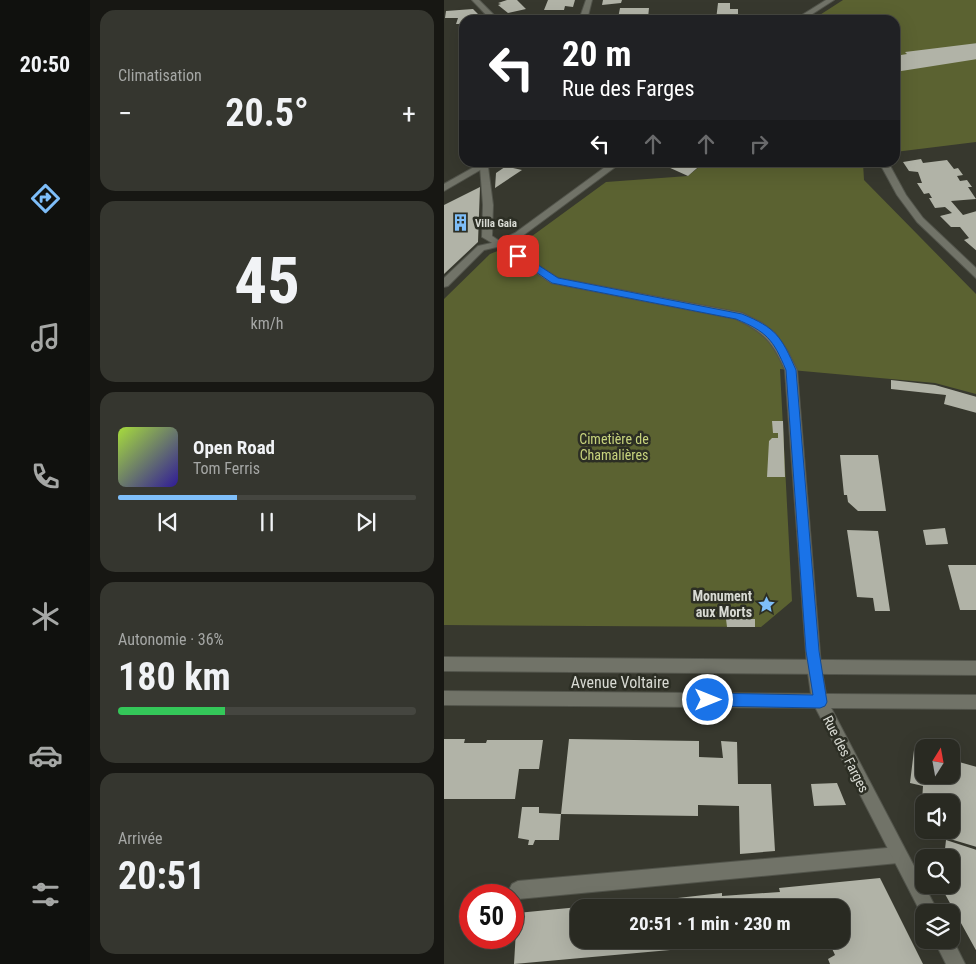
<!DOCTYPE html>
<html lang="fr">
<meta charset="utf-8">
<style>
:root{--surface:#292a22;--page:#35362f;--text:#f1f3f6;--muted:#a5a7a5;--line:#454640;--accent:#7ebef9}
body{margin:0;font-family:"Roboto Condensed",sans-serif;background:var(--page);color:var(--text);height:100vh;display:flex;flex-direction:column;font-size:19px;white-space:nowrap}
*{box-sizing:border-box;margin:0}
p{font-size:16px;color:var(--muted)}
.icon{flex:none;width:28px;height:28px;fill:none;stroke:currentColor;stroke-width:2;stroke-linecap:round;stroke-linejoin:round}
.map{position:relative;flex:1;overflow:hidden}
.details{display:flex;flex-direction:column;gap:10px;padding:10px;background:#171713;width:354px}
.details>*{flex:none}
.hud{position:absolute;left:15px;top:15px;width:441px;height:152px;border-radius:15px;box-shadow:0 5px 20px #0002,0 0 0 1px var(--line);background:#202124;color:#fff;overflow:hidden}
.needle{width:32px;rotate:11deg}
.fabs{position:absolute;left:471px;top:739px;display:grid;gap:10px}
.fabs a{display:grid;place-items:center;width:45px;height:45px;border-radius:10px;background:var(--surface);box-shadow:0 5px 20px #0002,0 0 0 1px var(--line);font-size:25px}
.speed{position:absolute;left:15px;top:884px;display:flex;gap:10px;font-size:25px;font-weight:700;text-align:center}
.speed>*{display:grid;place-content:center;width:65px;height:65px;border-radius:50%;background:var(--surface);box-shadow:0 5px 20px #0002,0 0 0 1px var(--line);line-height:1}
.speed .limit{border:8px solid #d22;background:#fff;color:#111}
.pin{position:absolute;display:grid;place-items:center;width:42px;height:42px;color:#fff;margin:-21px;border-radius:10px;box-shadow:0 2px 8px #0006}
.me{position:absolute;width:55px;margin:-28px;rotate:90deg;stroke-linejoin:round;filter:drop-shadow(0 0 4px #0008)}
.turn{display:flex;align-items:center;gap:18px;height:105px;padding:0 20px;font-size:22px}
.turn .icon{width:65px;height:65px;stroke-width:2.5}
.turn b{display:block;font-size:35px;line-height:42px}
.lanes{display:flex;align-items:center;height:48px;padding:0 20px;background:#0003;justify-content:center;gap:25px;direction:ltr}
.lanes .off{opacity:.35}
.big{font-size:38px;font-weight:700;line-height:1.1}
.details .widget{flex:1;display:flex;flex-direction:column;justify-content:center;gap:8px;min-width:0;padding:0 18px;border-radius:15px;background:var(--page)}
.details .dial{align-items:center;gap:0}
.dial b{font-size:65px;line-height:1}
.song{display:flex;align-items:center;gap:15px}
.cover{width:60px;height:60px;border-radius:8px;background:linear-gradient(135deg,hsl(80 70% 55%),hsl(250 70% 35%))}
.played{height:5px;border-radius:2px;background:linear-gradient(90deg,var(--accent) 40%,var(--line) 40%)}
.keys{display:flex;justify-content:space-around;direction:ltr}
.heat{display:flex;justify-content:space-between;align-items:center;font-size:28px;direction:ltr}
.charge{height:8px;border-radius:4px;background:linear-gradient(90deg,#34c759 36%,var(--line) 0)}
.trip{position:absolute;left:126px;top:899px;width:280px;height:50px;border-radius:15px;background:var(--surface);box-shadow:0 5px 20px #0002,0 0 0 1px var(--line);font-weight:700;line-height:50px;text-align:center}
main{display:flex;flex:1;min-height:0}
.menu{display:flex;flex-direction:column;width:90px;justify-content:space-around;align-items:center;background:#10110e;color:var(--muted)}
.menu .icon{width:35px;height:35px}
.menu .active{color:var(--accent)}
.menu b{font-size:22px;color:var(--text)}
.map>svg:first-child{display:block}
.green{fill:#5b6231}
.building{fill:#b1b3a7;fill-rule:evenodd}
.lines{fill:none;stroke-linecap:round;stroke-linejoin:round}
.lane-casing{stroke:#52544b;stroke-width:2}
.street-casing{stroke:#52544b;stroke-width:2}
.secondary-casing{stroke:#52544b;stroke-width:2}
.lane{fill:#717368;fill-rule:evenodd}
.street{fill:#717368;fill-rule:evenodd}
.secondary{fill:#717368;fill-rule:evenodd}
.route{fill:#1a73e8;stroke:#114b97}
.labels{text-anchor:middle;stroke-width:5;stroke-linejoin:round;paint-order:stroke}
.far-poi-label{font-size:11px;font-weight:bold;fill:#d8dad3;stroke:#2c2e24;text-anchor:start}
.park-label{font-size:14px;fill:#c7d37d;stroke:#2c2e24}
.poi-label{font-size:14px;font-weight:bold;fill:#d8dad3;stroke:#2c2e24;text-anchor:end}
.street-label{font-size:14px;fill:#d8dad3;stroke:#2c2e24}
.near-street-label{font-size:16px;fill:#d8dad3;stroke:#2c2e24}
</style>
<main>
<nav class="menu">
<b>20:50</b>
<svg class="icon active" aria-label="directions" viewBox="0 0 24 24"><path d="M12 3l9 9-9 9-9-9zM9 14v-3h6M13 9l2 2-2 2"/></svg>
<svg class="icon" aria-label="music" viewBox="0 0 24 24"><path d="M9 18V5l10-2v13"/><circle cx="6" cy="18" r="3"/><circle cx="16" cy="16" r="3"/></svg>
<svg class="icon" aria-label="phone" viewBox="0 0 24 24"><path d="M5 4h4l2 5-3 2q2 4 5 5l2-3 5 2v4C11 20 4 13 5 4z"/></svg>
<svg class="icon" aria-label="climate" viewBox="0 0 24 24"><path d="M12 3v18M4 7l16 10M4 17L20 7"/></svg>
<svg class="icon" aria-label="car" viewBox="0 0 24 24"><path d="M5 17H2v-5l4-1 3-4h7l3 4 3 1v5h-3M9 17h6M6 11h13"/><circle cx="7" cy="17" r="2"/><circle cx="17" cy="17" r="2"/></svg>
<svg class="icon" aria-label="filters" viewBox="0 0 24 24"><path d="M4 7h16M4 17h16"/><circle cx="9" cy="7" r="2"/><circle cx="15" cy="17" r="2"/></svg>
</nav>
<section class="details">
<div class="widget"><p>Climatisation</p>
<div class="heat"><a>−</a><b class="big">20.5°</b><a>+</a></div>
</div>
<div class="widget dial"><b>45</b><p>km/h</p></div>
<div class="widget">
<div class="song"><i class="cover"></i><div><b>Open Road</b><p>Tom Ferris</p></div></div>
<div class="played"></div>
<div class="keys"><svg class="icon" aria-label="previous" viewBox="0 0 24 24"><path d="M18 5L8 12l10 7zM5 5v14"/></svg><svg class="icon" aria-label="pause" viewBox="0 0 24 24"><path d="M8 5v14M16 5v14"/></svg><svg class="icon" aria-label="next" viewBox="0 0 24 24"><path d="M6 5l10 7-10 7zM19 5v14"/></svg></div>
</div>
<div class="widget"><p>Autonomie · 36%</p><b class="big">180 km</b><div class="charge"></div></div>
<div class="widget"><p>Arrivée</p><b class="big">20:51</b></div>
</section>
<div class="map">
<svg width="533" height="964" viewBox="0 0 533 964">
<rect width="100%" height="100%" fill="#37382e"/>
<!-- green -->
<path class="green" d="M399,0H532V142L451,152V20H368Z
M260,163H419L420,180L532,294V394L491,383L336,369L348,601L317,627L0,625V299L46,254L84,239L162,182L244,176Z"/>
<!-- building -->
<path class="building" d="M63,0H73L82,9L64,13L54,5L57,4L54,3Z
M104,0H131L129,7L121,6L120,10H100Z
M159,0H178L177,3L158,5Z
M274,3H286V9H294V20H272Z
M176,8H205L204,18L161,20L162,18H174Z
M29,9L40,20H20V24H12L14,18H1L2,11Z
M85,15H104V20H85Z
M533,43V59L451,72V56L463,54L461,52Z
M477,159L479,163L503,160L510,169L514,168L519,175L513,176L516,181L523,180L528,187H524L532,199L507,201L519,215L533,211V251L520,240L525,238L516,227H507L496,216L508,213L501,207L491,208L485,198H488L485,193L480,194L473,183H478L474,172L465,171L459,162Z
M68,162H77L69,168L78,170L51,188L52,173Z
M213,162H260L244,176Z
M36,187L34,242L0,274V205Z
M447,380L491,385L533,397V413L500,404L502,395L447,389Z
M328,421H339L341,477H323L325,441L328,438H334V433H329Z
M396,455H434L442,511H414L404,502L403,495H400Z
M501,528L504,544L482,545L479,530Z
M403,530L434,531L446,611H431L429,598L413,597Z
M504,565H533V610H516Z
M282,619H311V627H283Z
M0,739H21L20,743H42L43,740H99L95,769H75L71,799H0Z
M125,739L255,741V757L279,758L277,741L293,742L294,784H327L331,851L296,854L295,806L254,805V816L117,814Z
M470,750L480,753V775H508V760L533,767V847L476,830L479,786L466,783ZM480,802H508V830H480Z
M393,783L402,805L370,806L367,784Z
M78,807H95V813L117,814L115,840H91L89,845H84L85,840L74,838Z
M502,840L533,850V952L496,885H508V858H500Z
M436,878L479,964H386L384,959L391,955L384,940H398V908H145L278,893V896L336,892L335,888Z
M135,907V940H282V945L70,964L73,913Z"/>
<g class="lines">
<defs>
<path id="lane" d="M435,162H444L462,195L479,218L533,269V279L473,222L453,195Z
M40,164L44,167L49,205L48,236L60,244L55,247L38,237L39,205L36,167Z
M454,847L460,849L462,855L460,861L454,863L74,899L69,896L65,890L68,884L74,881Z"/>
<path id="street" d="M28,0H35L55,20H47Z
M382,0H390L359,20H350Z
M168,162H178L77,237L62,244L114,278L298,313L318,323L331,333L343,350L353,370L377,666L383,700L491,906L494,912H480V919L368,701L363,666L341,370C329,342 320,332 292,319L107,283L53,247L40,250L4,286L0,287V278L34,246L52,242L71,233Z
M508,938L521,964H502L490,940H508Z"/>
<path id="secondary" d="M142,0H148L143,20H135Z
M39,162H50L0,191V184Z
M0,657L533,661V675L0,671Z
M0,691L533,695V709L0,705Z"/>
</defs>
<!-- lane casing -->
<use href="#lane" class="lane-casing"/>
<!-- street casing -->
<use href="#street" class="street-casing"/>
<!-- secondary casing -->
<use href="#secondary" class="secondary-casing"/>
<!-- lane -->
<use href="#lane" class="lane"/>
<!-- street -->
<use href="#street" class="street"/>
<!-- secondary -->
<use href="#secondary" class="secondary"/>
</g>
<!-- route -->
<path class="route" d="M70,254H77L114,278L298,314C332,328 337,336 352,370L375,651L383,702L381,706L376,708L264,706L259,704L257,700L259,695L264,693L369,695L362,651L342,370C329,339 323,332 292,319L108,283L70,257Z"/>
<!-- icons -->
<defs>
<symbol id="building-bare" viewBox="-9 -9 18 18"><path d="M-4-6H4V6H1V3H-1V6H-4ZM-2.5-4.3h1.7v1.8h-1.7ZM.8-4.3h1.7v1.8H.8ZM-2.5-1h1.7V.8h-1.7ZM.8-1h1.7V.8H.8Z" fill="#7ebef9" stroke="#2c2e24" stroke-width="2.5" paint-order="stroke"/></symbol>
<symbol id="sight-bare" viewBox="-9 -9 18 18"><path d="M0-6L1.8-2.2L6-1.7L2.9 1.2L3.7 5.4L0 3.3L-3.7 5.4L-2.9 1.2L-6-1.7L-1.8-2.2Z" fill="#7ebef9" stroke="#2c2e24" stroke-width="2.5" paint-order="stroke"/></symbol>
</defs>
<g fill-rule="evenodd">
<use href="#building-bare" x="4" y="210" width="25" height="25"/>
<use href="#sight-bare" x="310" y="592" width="25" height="25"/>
</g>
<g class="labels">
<!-- far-poi labels -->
<g class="far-poi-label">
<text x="31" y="227">Villa Gaia</text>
</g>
<!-- park labels -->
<g class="park-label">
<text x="170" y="444">Cimetière de<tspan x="170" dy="16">Chamalières</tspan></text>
</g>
<!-- poi labels -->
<g class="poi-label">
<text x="308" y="601">Monument<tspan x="308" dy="16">aux Morts</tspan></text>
</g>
<!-- street labels -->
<g class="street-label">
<text transform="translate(402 754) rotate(63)" y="5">Rue des Farges</text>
</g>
<!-- near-street labels -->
<g class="near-street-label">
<text x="176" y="688">Avenue Voltaire</text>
</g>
</g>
</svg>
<div class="fabs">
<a><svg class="needle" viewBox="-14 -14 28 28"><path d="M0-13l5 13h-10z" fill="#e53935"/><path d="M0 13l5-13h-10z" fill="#a5a7a5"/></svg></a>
<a><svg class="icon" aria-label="sound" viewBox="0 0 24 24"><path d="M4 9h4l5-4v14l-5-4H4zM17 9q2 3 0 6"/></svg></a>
<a><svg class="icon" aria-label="search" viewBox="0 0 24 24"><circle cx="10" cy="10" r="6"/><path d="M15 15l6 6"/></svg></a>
<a><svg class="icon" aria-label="layers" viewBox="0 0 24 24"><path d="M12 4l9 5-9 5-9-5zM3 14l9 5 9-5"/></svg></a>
</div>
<div class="speed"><div class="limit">50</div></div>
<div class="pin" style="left:74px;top:256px;background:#d93025"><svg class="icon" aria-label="arrive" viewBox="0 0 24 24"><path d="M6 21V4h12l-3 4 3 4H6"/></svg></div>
<svg class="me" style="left:264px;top:700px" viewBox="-20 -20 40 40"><circle r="17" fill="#1a73e8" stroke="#fff" stroke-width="3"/><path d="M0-11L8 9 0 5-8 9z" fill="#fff"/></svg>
<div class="trip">20:51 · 1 min · 230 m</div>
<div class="hud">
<div class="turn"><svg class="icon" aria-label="left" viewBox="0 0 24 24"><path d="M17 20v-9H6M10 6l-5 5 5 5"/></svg><div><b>20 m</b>Rue des Farges</div></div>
<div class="lanes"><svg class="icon" aria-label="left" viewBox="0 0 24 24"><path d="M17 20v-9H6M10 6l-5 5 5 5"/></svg><svg class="icon off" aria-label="ahead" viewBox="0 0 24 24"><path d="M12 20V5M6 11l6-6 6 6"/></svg><svg class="icon off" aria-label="ahead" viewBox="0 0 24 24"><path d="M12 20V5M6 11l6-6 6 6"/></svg><svg class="icon off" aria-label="right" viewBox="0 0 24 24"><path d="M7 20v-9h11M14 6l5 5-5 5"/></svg></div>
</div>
</div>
</main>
